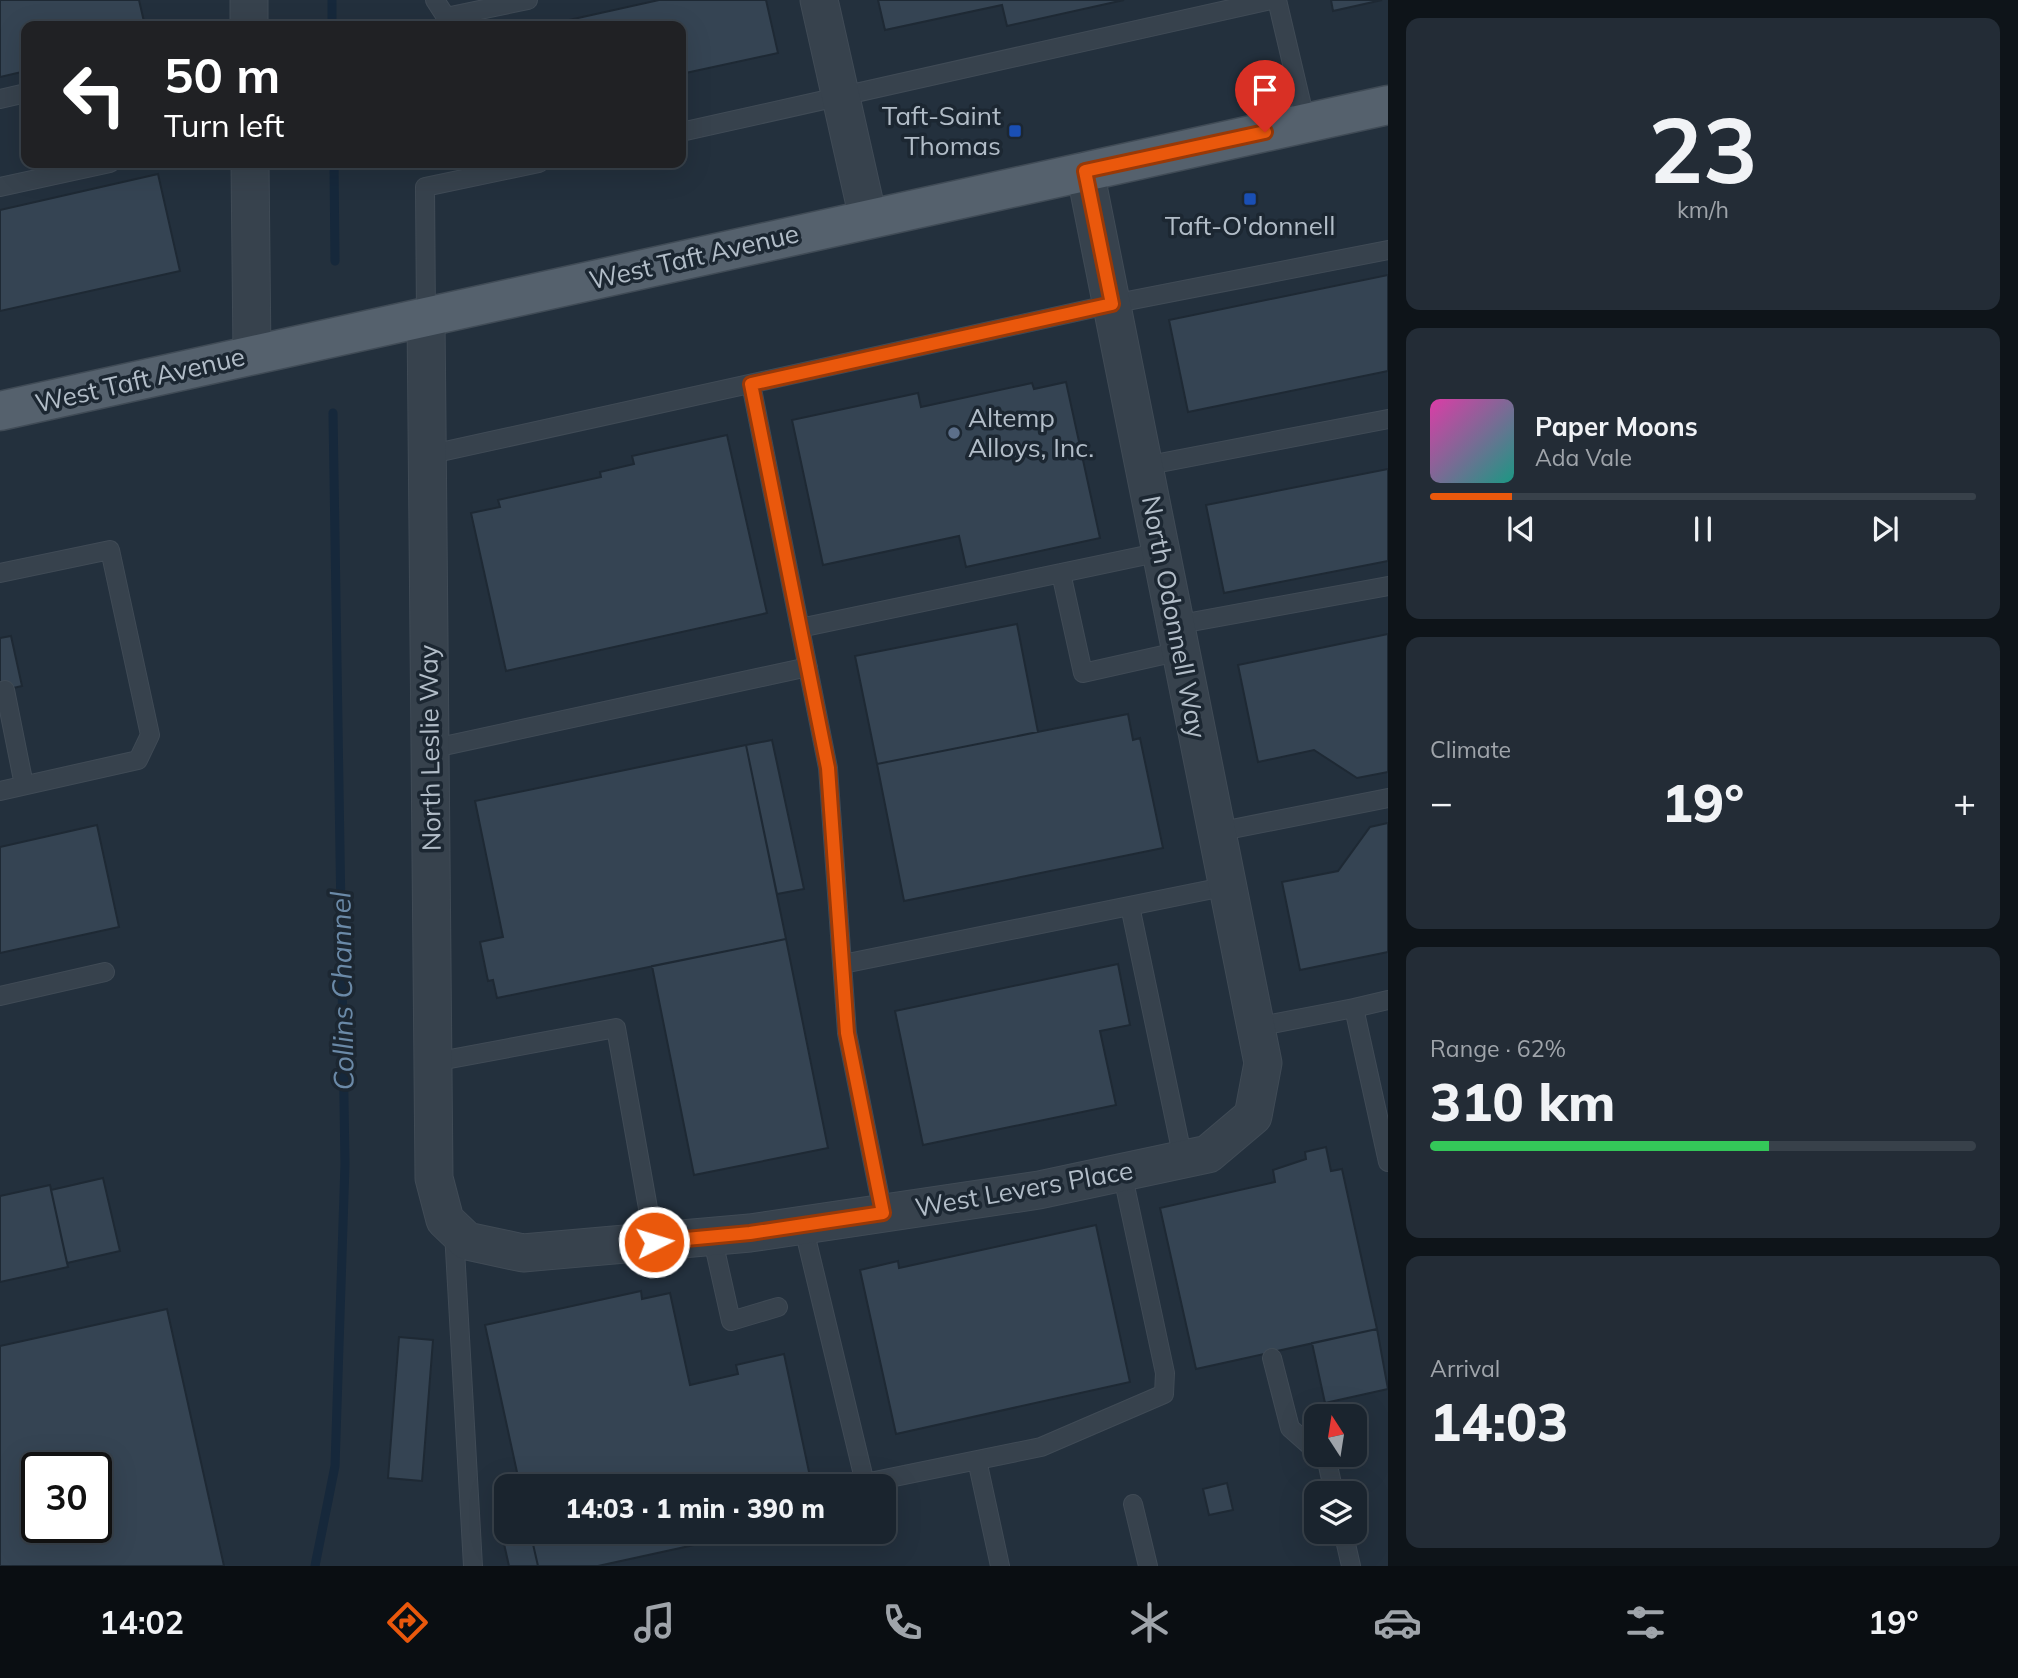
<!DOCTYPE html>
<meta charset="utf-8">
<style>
:root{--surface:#1a242e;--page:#232c36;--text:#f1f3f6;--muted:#9fa4aa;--line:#38414a;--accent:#ea580c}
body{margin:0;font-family:Mulish,sans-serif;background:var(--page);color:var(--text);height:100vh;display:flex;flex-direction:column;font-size:26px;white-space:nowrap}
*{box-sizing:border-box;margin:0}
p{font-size:23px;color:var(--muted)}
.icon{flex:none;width:38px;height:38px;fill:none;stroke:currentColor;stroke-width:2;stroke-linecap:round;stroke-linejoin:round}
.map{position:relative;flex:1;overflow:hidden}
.drawer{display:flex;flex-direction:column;gap:18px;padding:18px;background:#0e1419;width:630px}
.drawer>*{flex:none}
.hud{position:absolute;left:21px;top:21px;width:665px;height:147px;border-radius:14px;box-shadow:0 7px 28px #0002,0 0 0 2px var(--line);background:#202124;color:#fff;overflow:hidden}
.needle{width:46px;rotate:348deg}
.buttons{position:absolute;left:1304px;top:1404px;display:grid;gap:14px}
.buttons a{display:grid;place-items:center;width:63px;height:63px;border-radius:14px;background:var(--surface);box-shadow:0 7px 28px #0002,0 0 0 2px var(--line);font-size:35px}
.speed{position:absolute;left:21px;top:1452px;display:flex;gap:14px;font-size:35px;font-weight:700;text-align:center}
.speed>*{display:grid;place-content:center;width:91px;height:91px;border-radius:50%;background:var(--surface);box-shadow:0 7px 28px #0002,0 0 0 2px var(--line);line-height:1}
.speed .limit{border:4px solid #111;border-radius:10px;background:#fff;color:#111}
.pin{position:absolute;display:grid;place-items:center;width:60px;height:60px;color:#fff;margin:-72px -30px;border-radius:50% 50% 50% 0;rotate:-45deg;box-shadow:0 0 7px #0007}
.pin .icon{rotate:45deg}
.me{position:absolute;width:77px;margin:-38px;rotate:85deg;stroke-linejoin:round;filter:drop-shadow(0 0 5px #0008)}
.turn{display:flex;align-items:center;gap:24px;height:147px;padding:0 28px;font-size:32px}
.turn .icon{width:91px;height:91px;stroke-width:2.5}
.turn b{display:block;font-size:49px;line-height:60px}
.big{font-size:52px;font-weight:800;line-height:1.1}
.drawer .widget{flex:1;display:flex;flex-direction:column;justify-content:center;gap:10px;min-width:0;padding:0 24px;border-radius:14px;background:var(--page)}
.drawer .dial{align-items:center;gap:0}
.dial b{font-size:91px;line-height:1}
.song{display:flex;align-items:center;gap:21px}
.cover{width:84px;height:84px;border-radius:10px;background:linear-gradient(135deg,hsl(320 70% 55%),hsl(170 70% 35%))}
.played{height:7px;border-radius:4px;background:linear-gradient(90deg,var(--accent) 15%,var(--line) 15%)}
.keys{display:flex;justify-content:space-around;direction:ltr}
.heat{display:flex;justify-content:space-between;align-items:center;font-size:38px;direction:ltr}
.charge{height:10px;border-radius:5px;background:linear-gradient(90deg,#34c759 62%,var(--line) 0)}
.trip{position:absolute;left:494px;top:1474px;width:402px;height:70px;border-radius:14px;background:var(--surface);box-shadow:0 7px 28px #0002,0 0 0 2px var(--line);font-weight:800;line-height:70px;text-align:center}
.tab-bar{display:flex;height:112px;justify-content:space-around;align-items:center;background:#0a0e12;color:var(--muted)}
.tab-bar .icon{width:49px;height:49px}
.tab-bar .on{color:var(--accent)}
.tab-bar b{font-size:32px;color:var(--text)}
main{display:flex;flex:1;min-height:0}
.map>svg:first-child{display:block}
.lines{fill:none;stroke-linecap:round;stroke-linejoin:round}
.stream{stroke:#16283b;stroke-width:9}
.building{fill:#354453;stroke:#1e2934;stroke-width:2;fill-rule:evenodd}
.lane-casing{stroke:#404b56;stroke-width:20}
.street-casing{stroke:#404b56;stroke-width:39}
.primary-casing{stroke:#404b56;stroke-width:41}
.lane{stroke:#37424d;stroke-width:18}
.street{stroke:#37424d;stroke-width:37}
.primary{stroke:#55616d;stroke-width:38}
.route-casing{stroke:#983908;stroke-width:18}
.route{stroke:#ea580c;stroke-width:12}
.transit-dot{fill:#1a4fb4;stroke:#1c2732;stroke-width:2.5}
.service-dot{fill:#5c6f8a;stroke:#1c2732;stroke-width:2.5}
.labels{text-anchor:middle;stroke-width:7;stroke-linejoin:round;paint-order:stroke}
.poi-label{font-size:26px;fill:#b2bdc8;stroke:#1c2732;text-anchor:end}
.street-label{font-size:26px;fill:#b2bdc8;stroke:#1c2732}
.water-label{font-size:28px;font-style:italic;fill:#6b8aa8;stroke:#1c2732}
</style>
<main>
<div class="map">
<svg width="1388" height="1566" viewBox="0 0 1388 1566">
<rect width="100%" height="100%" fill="#23303d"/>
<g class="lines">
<!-- stream -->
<path class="stream" d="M332,0V26
M334,163L335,261
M315,1566L335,1466L345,1164L333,413"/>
</g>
<!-- building -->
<path class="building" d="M0,0H139L145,26H26V71L0,77Z
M659,0H766L778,53L681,74V26H542Z
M878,0H1124L1007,26L1002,5L885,30Z
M1331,0H1382L1333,11Z
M158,174L180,271L0,311V210Z
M1388,275V371L1188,412L1169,320Z
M1066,382L1100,538L966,567L959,536L823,565L792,420L918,393L921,407L1032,383L1034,389Z
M727,435L767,613L506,671L471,513L500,507L498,500L601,477L600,472L634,464L632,456Z
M1388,469V561L1224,593L1206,505Z
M1017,624L1038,732L877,764L855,656Z
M1388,634V772L1357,778L1314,750L1258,762L1238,665Z
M11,636L22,686L0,691V638Z
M1128,714L1133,740L1140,738L1163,848L904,901L877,764Z
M772,740L804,889L777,894L746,745Z
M746,745L786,939L497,998L493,980L488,981L480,942L503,937L475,801Z
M1388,823V952L1300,970L1282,882L1338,871L1370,827Z
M97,825L119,927L0,953V847Z
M786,939L828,1148L694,1175L652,966Z
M1118,964L1130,1025L1100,1031L1116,1105L923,1145L895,1011Z
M1326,1147L1331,1171L1342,1169L1377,1329L1196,1369L1160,1208L1275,1182L1273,1170L1306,1159L1305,1152Z
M103,1178L120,1251L67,1263L51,1190Z
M50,1185L68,1267L0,1282V1196Z
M1096,1225L1130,1382L896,1434L860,1270L898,1261L899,1268Z
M641,1291L642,1299L670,1293L690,1385L738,1374L736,1365L784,1354L812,1486H520L485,1325Z
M167,1309L224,1566H0V1346ZM37,1468H96V1528H37Z
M1377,1329L1388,1389L1325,1403L1312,1343Z
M399,1337L433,1340L422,1481L388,1478Z
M1227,1483L1233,1510L1209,1515L1203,1489Z
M506,1525V1531H530L538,1566H509L500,1526Z
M530,1531H758L598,1566H538Z"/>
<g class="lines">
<defs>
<path id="lane" d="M435,0L446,17L528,0
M1277,0L1306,123
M0,99L26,93
M681,132L1271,0
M0,187L110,163
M426,317L425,187L539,163
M751,384L828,768L847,1033L883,1213
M427,455L1112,304L1388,250
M1144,466L1388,419
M0,573L110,550L150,735L138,760L0,791
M1061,573L1083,673L1181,651
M1175,625L1388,586
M800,628L1161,552
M5,690L24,785
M430,749L808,667
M1217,832L1388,798
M1130,906L1183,1159
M843,964L1228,886
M0,996L105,972
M1354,1008L1388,1000
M1256,1027L1354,1008L1388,1162
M434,1062L616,1028L654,1242
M803,1225L865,1483L1041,1447L1164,1394L1165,1373L1122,1172
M454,1232L473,1566
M712,1236L731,1321L778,1307
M1272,1358L1290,1428L1316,1451
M1320,1454L1327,1461L1334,1493
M977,1460L1000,1566
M1133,1504L1148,1566
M1343,1531L1351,1566"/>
<path id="street" d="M249,0V26
M819,0L868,218
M250,163L252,355
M426,317L434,1178L445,1220L467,1241L523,1253L750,1233L1039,1190L1208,1154L1253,1116L1263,1063L1085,171"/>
<path id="primary" d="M0,411L1388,105"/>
</defs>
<!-- lane casing -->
<use href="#lane" class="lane-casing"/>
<!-- street casing -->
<use href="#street" class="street-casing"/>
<!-- primary casing -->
<use href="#primary" class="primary-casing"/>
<!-- lane -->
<use href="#lane" class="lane"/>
<!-- street -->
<use href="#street" class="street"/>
<!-- primary -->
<use href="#primary" class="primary"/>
</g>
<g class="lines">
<defs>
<path id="route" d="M654,1242L750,1233L883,1213L847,1033L828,768L751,384L1112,304L1085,171L1265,132"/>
</defs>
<!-- route casing -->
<use href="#route" class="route-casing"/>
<!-- route -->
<use href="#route" class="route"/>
</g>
<!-- markers -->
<g class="transit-dot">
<rect x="1008" y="124" width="14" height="14" rx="3.5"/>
<rect x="1243" y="192" width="14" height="14" rx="3.5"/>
</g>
<circle class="service-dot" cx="954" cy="433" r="7"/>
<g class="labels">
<!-- poi labels -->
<g class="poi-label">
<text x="1001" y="125">Taft-Saint<tspan x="1001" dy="30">Thomas</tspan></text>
<text x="1250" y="235" text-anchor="middle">Taft-O'donnell</text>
<text x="968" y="427" text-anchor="start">Altemp<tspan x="968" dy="30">Alloys, Inc.</tspan></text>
</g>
<!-- street labels -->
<g class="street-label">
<text transform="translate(694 257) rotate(-13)" y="9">West Taft Avenue</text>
<text transform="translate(140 380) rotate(-13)" y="9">West Taft Avenue</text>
<text transform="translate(1174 617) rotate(79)" y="9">North Odonnell Way</text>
<text transform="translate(430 748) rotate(-91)" y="9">North Leslie Way</text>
<text transform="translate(1024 1189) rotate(-10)" y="9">West Levers Place</text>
</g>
<!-- water labels -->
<g class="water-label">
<text transform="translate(342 991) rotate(-91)" y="10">Collins Channel</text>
</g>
</g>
</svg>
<div class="buttons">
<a><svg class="needle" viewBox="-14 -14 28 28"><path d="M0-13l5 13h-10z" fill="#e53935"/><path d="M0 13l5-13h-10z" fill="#9fa4aa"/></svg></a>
<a><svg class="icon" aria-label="layers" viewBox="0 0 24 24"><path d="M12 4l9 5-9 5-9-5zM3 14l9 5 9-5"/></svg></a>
</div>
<div class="speed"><div class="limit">30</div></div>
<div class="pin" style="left:1265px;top:132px;background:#d93025"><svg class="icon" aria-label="arrive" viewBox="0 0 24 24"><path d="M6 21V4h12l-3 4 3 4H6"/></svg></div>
<svg class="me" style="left:654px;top:1242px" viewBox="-20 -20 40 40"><circle r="17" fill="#ea580c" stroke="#fff" stroke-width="3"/><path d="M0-11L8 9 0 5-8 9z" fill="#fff"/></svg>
<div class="trip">14:03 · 1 min · 390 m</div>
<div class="hud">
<div class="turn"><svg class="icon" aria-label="left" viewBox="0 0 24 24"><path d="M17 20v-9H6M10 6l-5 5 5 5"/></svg><div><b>50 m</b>Turn left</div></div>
</div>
</div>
<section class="drawer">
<div class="widget dial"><b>23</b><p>km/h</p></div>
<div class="widget">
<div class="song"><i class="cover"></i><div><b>Paper Moons</b><p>Ada Vale</p></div></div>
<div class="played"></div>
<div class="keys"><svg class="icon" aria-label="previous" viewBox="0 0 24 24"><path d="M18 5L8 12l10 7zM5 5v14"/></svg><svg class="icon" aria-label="pause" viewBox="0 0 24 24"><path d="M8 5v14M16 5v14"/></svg><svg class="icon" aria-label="next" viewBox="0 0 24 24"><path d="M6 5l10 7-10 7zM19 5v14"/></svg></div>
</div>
<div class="widget"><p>Climate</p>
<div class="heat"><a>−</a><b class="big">19°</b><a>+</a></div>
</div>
<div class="widget"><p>Range · 62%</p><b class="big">310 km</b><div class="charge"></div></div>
<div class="widget"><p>Arrival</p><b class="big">14:03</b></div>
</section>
</main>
<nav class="tab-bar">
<b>14:02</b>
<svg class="icon on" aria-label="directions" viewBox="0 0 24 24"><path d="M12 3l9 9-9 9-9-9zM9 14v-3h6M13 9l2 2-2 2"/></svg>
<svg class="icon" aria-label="music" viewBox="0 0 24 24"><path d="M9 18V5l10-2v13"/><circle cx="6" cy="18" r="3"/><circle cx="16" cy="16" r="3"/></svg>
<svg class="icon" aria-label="phone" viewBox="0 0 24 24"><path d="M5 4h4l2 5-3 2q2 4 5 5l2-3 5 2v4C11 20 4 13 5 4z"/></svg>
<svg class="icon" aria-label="climate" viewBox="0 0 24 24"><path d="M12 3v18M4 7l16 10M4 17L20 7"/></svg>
<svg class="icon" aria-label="car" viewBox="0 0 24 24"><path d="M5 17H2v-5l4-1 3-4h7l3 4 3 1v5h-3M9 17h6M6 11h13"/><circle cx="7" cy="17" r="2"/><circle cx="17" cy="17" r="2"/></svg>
<svg class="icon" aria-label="filters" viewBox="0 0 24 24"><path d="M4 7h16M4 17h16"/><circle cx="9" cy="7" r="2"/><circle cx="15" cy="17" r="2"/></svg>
<b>19°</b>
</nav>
